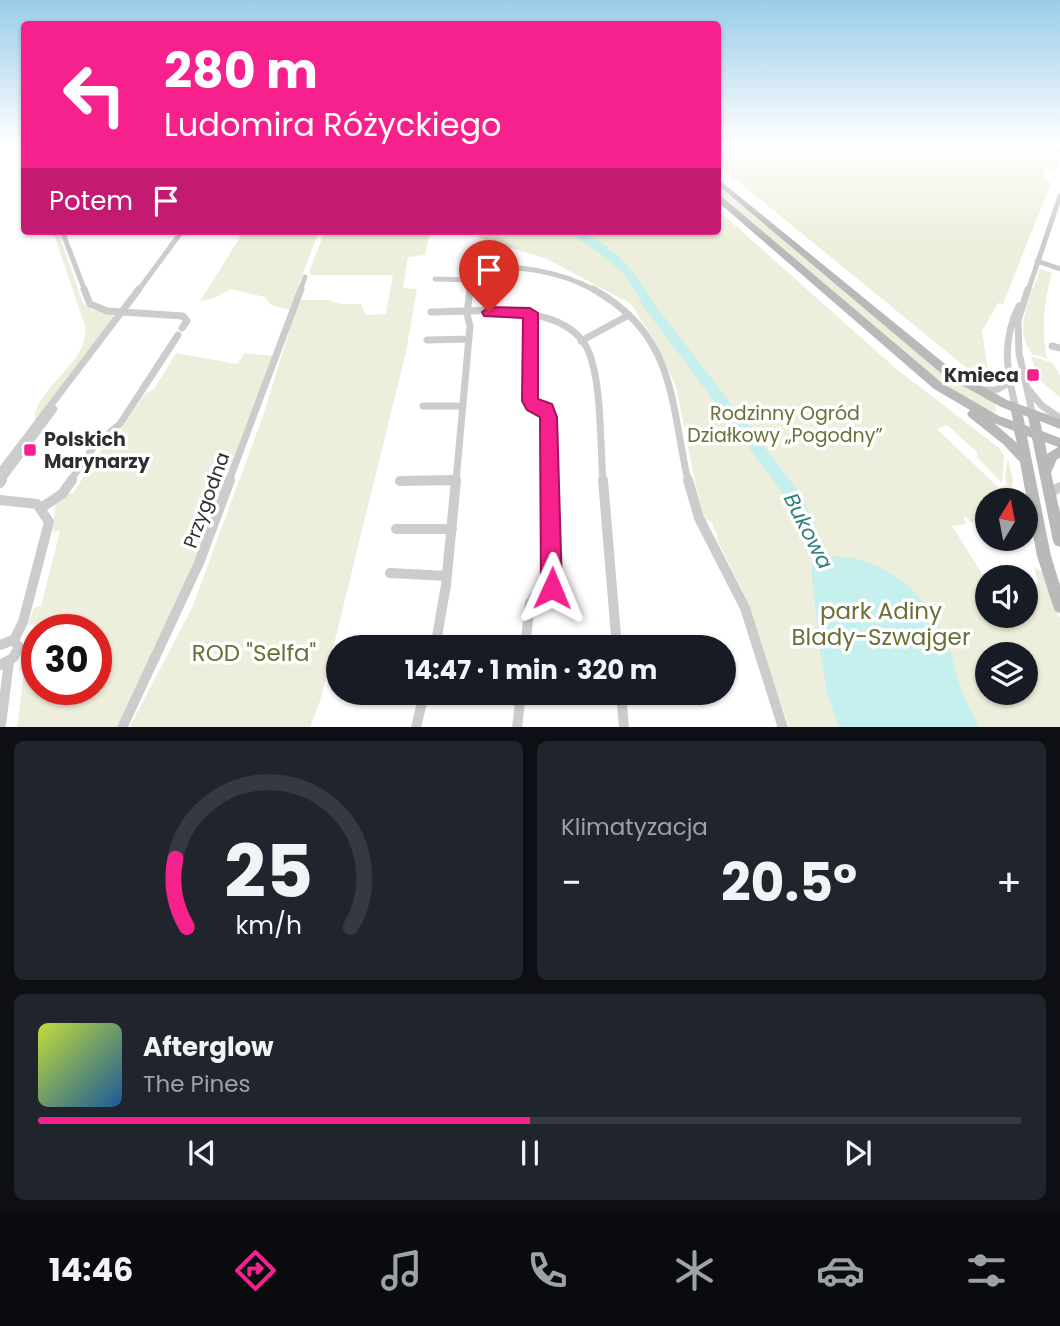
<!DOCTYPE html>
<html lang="pl">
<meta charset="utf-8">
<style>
:root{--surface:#171b24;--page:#20242c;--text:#f1f3f6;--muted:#9ea1a6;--line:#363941;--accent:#f7218e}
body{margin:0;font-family:Poppins,sans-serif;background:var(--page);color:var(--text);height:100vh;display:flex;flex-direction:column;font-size:26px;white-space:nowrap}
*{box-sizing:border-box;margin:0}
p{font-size:23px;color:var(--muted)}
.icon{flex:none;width:38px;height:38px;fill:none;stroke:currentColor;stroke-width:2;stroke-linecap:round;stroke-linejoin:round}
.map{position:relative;height:727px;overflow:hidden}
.sheet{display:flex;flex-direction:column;gap:14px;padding:14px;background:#0d0f14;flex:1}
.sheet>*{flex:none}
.hud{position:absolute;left:21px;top:21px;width:700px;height:214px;border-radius:7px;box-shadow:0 2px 5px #0004;background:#f7218e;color:#fff;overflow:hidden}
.needle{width:46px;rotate:10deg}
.controls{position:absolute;left:975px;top:488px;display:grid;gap:14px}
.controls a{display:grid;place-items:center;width:63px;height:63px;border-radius:50%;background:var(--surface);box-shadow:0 2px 5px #0004;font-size:35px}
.speed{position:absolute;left:21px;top:614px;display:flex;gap:14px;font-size:35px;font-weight:700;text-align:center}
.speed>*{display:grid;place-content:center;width:91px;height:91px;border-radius:50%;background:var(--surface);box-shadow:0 2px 5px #0004;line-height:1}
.speed .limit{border:10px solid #d22;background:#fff;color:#111}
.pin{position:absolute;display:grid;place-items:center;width:60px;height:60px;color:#fff;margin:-72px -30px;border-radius:50% 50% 50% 0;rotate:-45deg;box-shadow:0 0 7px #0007}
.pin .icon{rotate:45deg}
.me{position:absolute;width:77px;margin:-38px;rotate:1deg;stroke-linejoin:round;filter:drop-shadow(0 0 5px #0008)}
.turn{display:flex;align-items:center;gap:24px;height:147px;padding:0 28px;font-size:32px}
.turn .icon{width:91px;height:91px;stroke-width:2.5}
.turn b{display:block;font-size:49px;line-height:60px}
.then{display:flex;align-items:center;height:66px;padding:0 28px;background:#0003;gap:14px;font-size:26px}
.big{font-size:52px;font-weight:700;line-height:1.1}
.sheet .widget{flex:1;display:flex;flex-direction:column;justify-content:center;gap:10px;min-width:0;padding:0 24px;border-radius:10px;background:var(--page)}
.sheet .dial{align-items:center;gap:0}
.dial svg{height:182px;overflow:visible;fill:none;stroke:var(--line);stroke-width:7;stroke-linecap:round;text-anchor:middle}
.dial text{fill:var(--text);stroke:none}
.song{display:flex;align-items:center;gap:21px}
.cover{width:84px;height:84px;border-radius:10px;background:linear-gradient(135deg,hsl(70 70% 55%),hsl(210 70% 35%))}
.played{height:7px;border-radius:4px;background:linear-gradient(90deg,var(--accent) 50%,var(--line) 50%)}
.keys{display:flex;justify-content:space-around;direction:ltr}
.heat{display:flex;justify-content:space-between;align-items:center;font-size:38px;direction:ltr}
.sheet .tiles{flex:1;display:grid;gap:14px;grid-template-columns:1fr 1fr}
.widget:last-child{grid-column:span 2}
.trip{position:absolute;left:326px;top:635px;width:410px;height:70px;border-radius:35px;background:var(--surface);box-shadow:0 2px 5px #0004;font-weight:700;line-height:70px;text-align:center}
.menu{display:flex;height:112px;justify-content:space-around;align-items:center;background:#090b0e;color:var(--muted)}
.menu .icon{width:49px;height:49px}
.menu .on{color:var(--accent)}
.menu b{font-size:32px;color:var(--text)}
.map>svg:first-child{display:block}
.green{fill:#eeeedc;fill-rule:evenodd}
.water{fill:#c6f0ee}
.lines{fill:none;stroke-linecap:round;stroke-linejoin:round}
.river{fill:#c6f0ee;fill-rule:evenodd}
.street-far2{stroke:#ccc;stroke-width:5}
.street-far1{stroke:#ccc;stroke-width:7}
.street{stroke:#ccc;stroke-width:10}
.secondary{fill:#b9b9b9;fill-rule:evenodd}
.route{fill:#f7218e;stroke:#a1155c;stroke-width:2}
.poi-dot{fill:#f7218e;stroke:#fff;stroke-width:2.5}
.labels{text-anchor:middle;stroke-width:7;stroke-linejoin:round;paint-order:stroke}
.poi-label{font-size:19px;font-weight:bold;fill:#2f2f2f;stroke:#fff;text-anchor:end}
.park-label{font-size:19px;fill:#6b7038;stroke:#fff}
.street-label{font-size:19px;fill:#2f2f2f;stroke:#fff}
.water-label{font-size:21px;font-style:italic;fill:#2e7f7b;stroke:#fff}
.near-park-label{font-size:23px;fill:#6b7038;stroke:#fff}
</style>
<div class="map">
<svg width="1060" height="728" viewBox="0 0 1060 728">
<rect width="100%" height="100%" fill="#fff"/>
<!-- green -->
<path class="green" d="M718,143H1032L1058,152L1060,156L1055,171L1046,168L1042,179L1051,183L1003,304L998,303L982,331L989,377L974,374L718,165Z
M718,184L935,366L995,404L996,413L973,403L917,365L718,194Z
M718,210L894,367L999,448L1004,456L1002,483L976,456L978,453L947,425L937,429L999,488L1006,485L1005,475L1008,459L1013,481L1011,491H1015L1017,500H987V521L972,523L966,517L963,518L967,524L952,526L983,575L998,577L987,578V616H1026V598L1038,583L1034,567L1044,573L1060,619V727H789L742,590L716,538L718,536L711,521L705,520L696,487L676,386L654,340L631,304L547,259L479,238L480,231H718ZM987,654H1026V693H987Z
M53,231H58L83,303L92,310L112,314L114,317L35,422C31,389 91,363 85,326Z
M244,231H319L289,310L271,305L265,297L231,289L211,299L200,301Z
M325,231H430L425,255L408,257L403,288L417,289L406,352L320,701L310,727L129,728L192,608L263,416L299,300H328L341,304H361L366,315L386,314L393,275H311L309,272Z
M1040,269L1052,273C1044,300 1041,330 1047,358L1052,360L1032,354C1012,329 1031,297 1040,269Z
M176,353L237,364L245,353L275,356L215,518L122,727L17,728L28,641L32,639L34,624L28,625L34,608L41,606L60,531L53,532L55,506L68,493H73L104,446L118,434L145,394L154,389ZM37,630H96V690H37Z
M1031,356L1053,363L1060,376V397L1039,380Z"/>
<!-- water -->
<path class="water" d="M815,539L831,556C884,556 927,593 947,641C953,656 955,673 961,688C965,702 974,714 979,727H839L827,693L820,649L811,570L815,550L812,540Z"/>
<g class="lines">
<!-- river -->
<path class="river" d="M567,231C601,231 637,272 652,301L800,493L828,554L825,559L820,562L815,559L790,503L643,306L636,292L622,272L602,255Z"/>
<!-- street-far2 -->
<path class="street-far2" d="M1042,143L1060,150
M62,231L85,291
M1037,261L1060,269
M435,279L470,280
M138,291L182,231
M300,291L305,277
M469,291L472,266C515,266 557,269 596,291
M1028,291L1060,196"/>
<!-- street-far1 -->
<path class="street-far1" d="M84,289L90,304L107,311L183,316L187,321L182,328
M593,289C676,335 670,401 688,481
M1028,289L1018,320L1019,353L1033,416
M431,312C474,311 563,301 587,348C602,378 600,446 603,481
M530,313V401L533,405L546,409L549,417L551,481
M427,340L469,339
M581,341L629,315
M1052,346L1060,348
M982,390H996L1009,383V378
M1029,390L1041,405L1060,418
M423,406H463
M1016,409C1007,372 1001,342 1019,306
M0,472L139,289
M1,481L54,409
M70,481L95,445L120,424L178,335
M229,481L301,289
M400,481L456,480
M456,481L470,326L467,314L470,289"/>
<!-- street -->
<path class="street" d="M603,480L617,648
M688,480L699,518L745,608L783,728
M400,481L456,480
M0,483L2,480
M1050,493L1060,487
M0,500L37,504L49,522L23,622L14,640
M41,508L62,494L72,480
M396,529H452
M390,573L447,576
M0,645L13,640L19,647L13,658L0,665
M435,648L446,585L456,480
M525,648L530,603L534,597L548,594L553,580L551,480
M621,693L624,728
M1,724L9,662
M122,728L199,563L230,480
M416,728L424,693
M517,728L521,693"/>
<!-- secondary -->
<path class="secondary" d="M1042,143L1060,145V149L1042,145Z
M718,179L950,368L1007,400L1060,419V429L1040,421L1042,431L1060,438V458L1057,459L1051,473L1060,512V547L1055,545L1053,541L1032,438L1027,436L1051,556L1060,585V613L1055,611L1053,606L1037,556L1020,462L1003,444L969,417L967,414L970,410L934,389L718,202V196H721L942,383L999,416L1013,421L1011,411L999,406L942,374L718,185ZM1023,415L1028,417L1030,427L1025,425ZM994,423L1014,431L1017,443ZM1045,442L1058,447L1047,454Z"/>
</g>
<!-- sky -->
<linearGradient id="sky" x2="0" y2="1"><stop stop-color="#9accea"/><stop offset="0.59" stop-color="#fff"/><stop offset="1" stop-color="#fff" stop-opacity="0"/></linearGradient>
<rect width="1060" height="244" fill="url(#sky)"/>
<!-- route -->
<path class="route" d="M489,307L530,308L538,313V399L552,404L557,417L562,588L559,595L552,598L544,595L541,588L540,417L527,410L522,401L523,318L484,316L482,312Z"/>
<!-- markers -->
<g class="poi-dot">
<rect x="1026" y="368" width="14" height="14" rx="3.5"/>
<rect x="23" y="443" width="14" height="14" rx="3.5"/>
</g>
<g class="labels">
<!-- poi labels -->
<g class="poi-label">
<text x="1019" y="382">Kmieca</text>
<text x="44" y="446" text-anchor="start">Polskich<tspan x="44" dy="22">Marynarzy</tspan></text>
</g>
<!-- park labels -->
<g class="park-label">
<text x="785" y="420">Rodzinny Ogród<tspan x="785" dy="22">Działkowy „Pogodny”</tspan></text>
</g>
<!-- street labels -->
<g class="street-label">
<text transform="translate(206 500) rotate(-70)" y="7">Przygodna</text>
</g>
<!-- water labels -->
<g class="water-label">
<text transform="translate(808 531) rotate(63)" y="7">Bukowa</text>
</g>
<!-- near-park labels -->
<g class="near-park-label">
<text x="881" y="619">park Adiny<tspan x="881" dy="26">Blady-Szwajger</tspan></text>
<text x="254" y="661">ROD "Selfa"</text>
</g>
</g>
</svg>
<div class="controls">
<a><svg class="needle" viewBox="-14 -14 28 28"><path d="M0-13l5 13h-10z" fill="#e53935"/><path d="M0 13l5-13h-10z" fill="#9ea1a6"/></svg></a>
<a><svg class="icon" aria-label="sound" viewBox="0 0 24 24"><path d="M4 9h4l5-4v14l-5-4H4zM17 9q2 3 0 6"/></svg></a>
<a><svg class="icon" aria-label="layers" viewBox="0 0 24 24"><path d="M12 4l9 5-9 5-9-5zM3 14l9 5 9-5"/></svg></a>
</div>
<div class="speed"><div class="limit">30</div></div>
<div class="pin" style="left:489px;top:312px;background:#d93025"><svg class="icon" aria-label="arrive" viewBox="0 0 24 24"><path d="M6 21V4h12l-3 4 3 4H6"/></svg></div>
<svg class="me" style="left:552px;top:588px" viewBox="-20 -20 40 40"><path d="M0-17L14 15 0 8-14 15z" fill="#f7218e" stroke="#fff" stroke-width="4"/></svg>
<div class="trip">14:47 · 1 min · 320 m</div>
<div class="hud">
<div class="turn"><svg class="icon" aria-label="left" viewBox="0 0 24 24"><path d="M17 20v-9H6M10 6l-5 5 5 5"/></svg><div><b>280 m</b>Ludomira Różyckiego</div></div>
<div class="then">Potem<svg class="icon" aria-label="arrive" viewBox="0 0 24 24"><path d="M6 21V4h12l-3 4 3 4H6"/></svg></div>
</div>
</div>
<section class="sheet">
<div class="tiles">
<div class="widget dial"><svg viewBox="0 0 100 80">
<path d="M14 69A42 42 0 1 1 86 69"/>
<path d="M14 69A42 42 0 0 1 9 39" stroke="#f7218e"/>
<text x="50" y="56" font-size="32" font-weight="700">25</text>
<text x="50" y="72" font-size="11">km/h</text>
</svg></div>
<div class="widget"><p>Klimatyzacja</p>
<div class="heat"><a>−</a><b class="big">20.5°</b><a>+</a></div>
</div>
<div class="widget">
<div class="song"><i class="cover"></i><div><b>Afterglow</b><p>The Pines</p></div></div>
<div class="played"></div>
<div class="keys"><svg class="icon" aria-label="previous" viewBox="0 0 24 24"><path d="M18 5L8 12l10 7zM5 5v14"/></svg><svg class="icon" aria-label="pause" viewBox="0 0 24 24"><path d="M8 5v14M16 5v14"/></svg><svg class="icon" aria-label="next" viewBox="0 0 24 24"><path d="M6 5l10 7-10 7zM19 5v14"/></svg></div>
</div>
</div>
</section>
<nav class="menu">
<b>14:46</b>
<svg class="icon on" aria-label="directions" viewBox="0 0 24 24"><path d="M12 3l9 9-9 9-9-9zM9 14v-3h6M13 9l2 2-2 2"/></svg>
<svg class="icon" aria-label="music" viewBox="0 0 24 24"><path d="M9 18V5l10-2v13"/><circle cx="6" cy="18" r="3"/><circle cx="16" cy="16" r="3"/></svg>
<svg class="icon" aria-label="phone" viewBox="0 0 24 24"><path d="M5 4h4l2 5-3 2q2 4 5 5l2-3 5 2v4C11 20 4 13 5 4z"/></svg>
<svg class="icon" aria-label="climate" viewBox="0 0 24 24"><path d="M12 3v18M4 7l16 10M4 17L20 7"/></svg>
<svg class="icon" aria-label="car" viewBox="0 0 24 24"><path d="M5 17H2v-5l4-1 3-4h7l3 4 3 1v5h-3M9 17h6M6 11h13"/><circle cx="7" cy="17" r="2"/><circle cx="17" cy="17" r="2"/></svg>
<svg class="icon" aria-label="filters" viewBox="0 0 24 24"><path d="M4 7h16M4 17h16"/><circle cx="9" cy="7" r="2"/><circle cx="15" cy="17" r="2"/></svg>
</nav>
